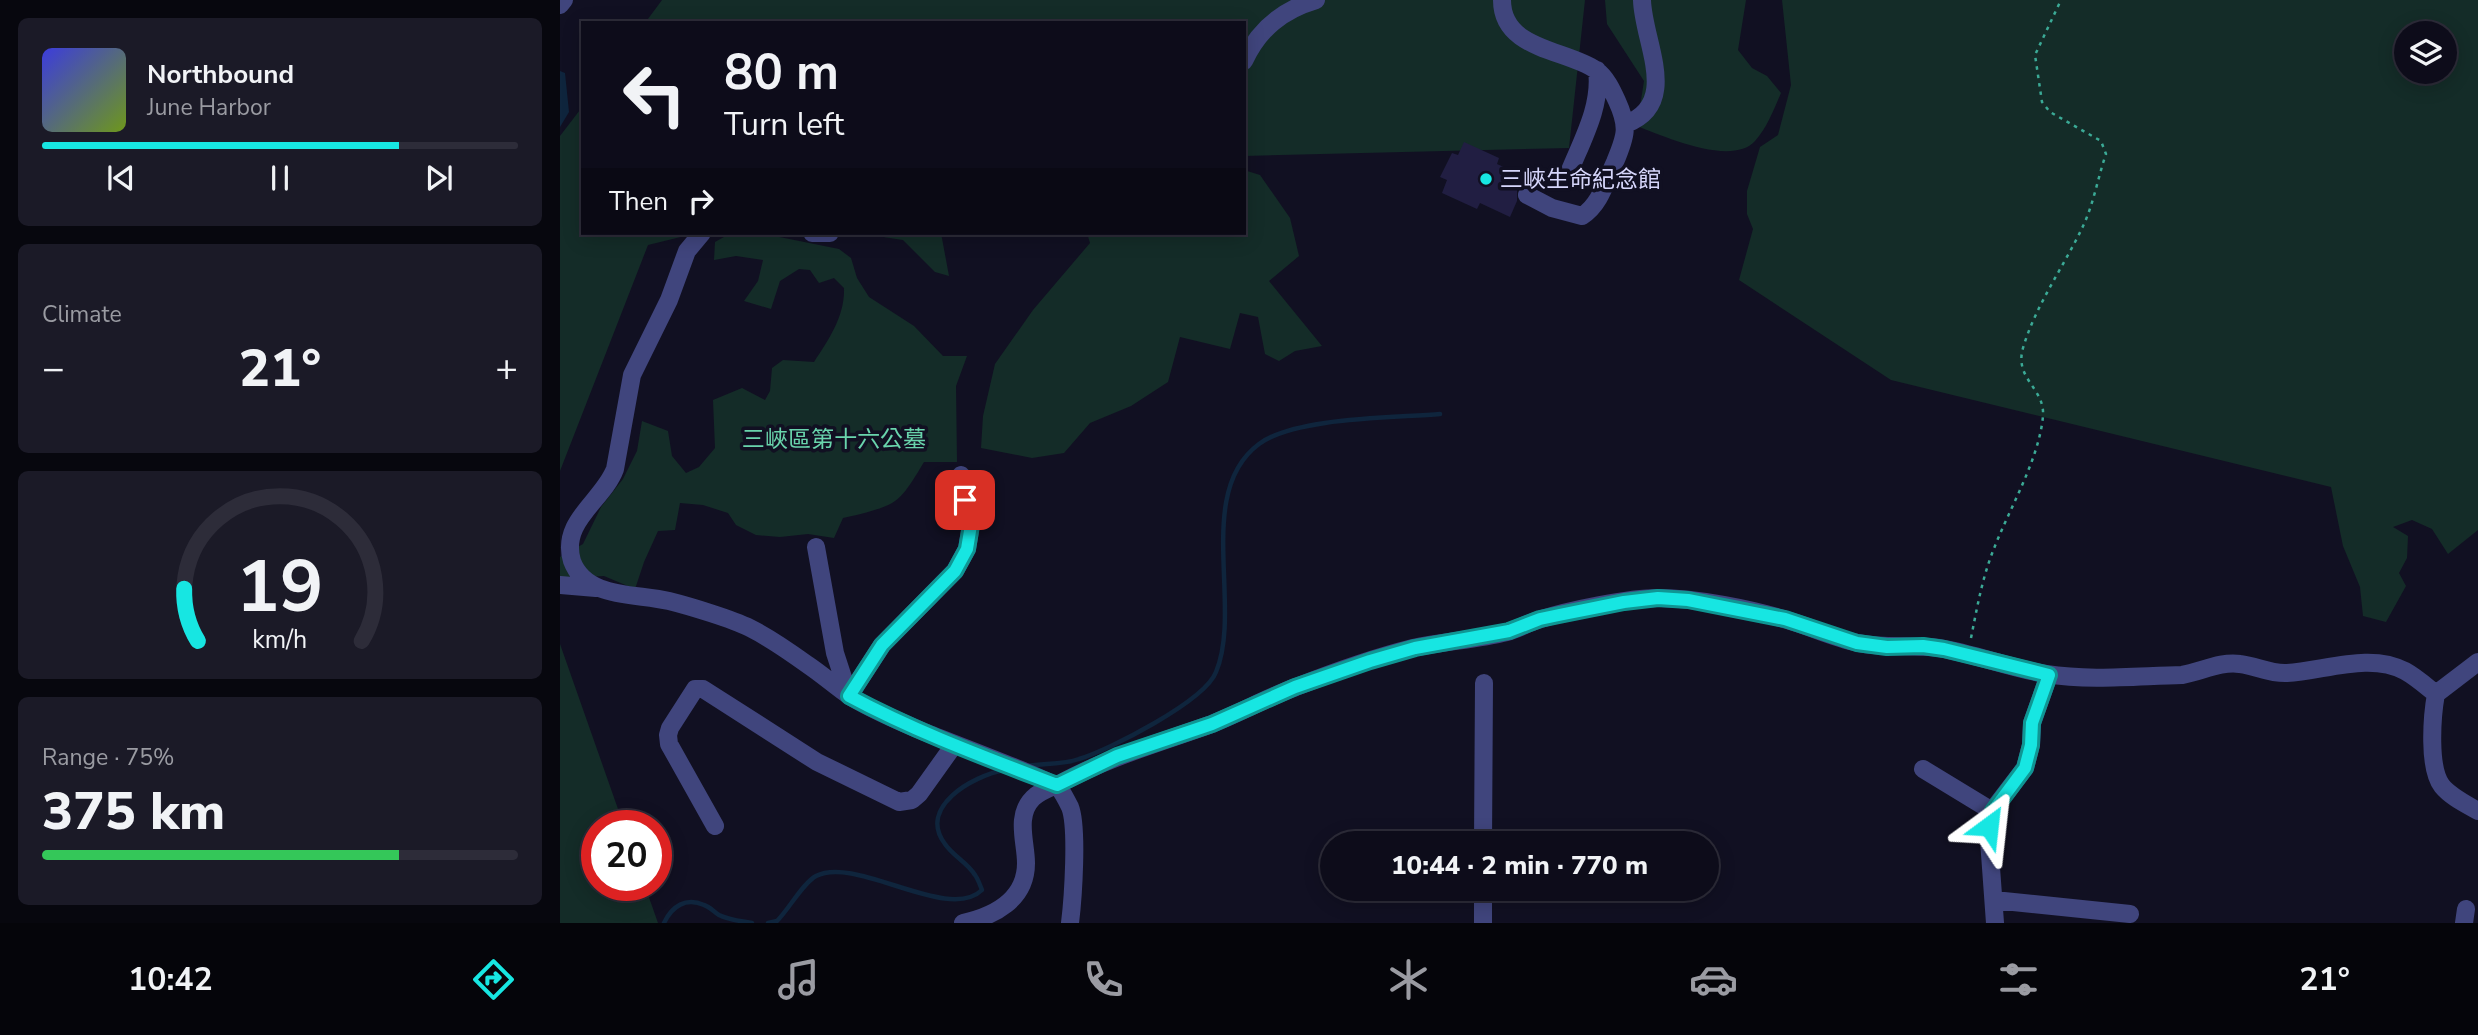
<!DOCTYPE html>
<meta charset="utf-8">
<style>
:root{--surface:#0d0c1a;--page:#1b1a27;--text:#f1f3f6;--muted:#9a9ba2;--line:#2d2c39;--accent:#17e6e2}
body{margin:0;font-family:"Nunito Sans","Noto Sans TC",sans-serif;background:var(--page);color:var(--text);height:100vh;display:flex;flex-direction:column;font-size:26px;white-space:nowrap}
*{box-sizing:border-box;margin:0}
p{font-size:23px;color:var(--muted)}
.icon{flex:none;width:38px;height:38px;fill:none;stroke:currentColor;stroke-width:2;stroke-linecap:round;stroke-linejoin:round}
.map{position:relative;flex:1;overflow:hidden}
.side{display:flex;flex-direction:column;gap:18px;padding:18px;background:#07070e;width:560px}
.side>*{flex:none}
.top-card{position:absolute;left:21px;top:21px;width:665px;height:214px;border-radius:0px;box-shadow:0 4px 18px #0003,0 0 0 2px var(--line);background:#0d0c1a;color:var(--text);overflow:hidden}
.tools{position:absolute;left:1834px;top:21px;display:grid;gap:14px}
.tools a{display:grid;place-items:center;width:63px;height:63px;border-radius:50%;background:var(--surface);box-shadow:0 4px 18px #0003,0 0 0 2px var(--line);font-size:35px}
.speed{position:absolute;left:21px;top:810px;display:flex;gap:14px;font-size:35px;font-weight:700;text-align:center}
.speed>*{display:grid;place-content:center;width:91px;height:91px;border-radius:50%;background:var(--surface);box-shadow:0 4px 18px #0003,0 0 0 2px var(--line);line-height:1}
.speed .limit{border:10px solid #d22;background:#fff;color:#111}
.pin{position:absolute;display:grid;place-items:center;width:60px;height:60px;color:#fff;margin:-30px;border-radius:14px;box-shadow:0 4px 10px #0006}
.me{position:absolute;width:77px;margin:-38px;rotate:30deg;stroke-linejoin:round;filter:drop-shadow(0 0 5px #0008)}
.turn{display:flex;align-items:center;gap:24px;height:147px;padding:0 28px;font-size:32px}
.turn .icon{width:91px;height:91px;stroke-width:2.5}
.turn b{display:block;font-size:49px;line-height:60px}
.then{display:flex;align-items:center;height:66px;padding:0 28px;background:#0003;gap:14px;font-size:26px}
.big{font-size:52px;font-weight:800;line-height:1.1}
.side .tile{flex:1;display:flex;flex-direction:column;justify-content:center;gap:10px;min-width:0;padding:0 24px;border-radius:10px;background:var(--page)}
.side .dial{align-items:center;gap:0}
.dial svg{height:182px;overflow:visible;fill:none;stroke:var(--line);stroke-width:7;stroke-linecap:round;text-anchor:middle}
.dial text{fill:var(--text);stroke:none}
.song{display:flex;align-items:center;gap:21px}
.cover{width:84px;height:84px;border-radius:10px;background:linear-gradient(135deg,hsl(240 70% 55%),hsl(80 70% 35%))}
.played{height:7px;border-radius:4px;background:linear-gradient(90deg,var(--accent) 75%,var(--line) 75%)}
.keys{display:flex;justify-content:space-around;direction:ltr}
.heat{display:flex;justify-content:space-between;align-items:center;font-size:38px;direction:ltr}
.charge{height:10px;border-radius:5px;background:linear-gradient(90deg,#34c759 75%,var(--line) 0)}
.trip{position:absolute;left:760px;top:831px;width:399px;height:70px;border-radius:35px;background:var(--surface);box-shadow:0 4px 18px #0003,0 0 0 2px var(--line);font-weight:800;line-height:70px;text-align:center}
.dock{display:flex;height:112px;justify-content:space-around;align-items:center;background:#05050a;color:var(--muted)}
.dock .icon{width:49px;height:49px}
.dock .current{color:var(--accent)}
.dock b{font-size:32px;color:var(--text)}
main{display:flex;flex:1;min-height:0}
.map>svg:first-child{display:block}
.green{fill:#142c28;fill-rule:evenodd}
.water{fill:#0f253d}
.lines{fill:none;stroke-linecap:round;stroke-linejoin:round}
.stream{stroke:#0f253d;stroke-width:4.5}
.building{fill:#211e42}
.path{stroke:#3baa96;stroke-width:2.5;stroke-dasharray:3.5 5;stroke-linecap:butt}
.minor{stroke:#40457d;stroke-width:18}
.route-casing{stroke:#0f9693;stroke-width:18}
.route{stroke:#17e6e2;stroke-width:12}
.poi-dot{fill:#17e6e2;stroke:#111022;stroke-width:2.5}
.labels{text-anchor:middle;stroke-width:7;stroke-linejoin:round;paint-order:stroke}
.poi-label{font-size:23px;fill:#d6d6fb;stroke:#111022;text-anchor:start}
.park-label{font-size:23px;fill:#69d4ac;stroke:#111022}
</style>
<main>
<section class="side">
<div class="tile">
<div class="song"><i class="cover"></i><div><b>Northbound</b><p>June Harbor</p></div></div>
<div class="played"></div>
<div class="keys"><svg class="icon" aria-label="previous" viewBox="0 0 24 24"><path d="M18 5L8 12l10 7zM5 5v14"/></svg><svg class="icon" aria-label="pause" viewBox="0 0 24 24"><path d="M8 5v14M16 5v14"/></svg><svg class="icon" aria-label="next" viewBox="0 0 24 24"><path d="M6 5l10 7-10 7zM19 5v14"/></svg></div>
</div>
<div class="tile"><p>Climate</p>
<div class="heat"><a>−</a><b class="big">21°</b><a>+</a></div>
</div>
<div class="tile dial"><svg viewBox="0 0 100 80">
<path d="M14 69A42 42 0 1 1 86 69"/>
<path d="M14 69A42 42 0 0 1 8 46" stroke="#17e6e2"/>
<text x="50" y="56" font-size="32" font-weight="700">19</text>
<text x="50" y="72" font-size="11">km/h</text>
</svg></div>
<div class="tile"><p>Range · 75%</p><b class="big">375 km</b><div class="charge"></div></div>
</section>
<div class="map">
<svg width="1918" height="923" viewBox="0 0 1918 923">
<rect width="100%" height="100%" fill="#111022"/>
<!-- green -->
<path class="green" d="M102,0H1025L1009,148L684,156V23H85Z
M1045,0H1186L1178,50L1192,68L1207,76L1221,93C1214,109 1207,128 1195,141C1172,167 1103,136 1077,126L1084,81L1047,24Z
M1222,0H1918V530L1888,554L1872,529L1852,520L1833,527L1848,536L1847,558L1839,573L1846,586L1826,622L1803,616L1800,587L1783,546L1771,487L1331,380L1179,280L1193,229L1187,214V191L1200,147L1218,135L1231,85ZM1846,33H1885V72H1846Z
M23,106V233H137L88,245L0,471V136Z
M684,170L700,175L730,218L739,256L709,281L762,346L735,351L719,361L705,354L698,317L680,313L670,349L620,337L608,382L571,406L530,423L504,453L472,458L421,448L423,416L435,364L473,310L530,243L527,233H684Z
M171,233H199L279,249L291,258L297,278L309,297L354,326L383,356H407L396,386L397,462H364C356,475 345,496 332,503C319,510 298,515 283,518L274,538L248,534L220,537L196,535L176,525L168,513L143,505L120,503L115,530L98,531L84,562L75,589L44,576L0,578V557L23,544L41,507L63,479L77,451L82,421L108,431L112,456L126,473L139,467L155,448L153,400L182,388L205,400L210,391L212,368L223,360L254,362C269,339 285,316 284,288L274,278L259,283L250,270L239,269L220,281L211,309L184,301L198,281L203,260L176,256L154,260L155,242Z
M312,233H381L389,276L375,272L343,240L310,235Z
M0,644L64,826H37V886H85L98,923H0Z"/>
<!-- water -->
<path class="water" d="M0,71L5,73L9,112L0,127Z"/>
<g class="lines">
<!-- stream -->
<path class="stream" d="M467,766C484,763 502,765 519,759C549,750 645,701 656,672C683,607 634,492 699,444C735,417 834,418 880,414
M104,923C112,906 126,897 144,905C150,907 154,912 159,915C169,920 181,921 192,923
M208,923L217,921C229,909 243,883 256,876C296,855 388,923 422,890C420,885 418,879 415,875C408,863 393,856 385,844C357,807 413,776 444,770"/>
</g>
<!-- building -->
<path class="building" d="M904,142L939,158L937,164L968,178L965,184L957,190V201L950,217L920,203L917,209L882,193L887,180L880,177L892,153L898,155Z"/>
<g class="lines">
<!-- path -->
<path class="path" d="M1411,638C1417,608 1422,579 1433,551C1449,509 1479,460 1483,416C1485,388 1454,379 1463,348C1476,304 1505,265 1524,224C1534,202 1538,177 1546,154L1541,141L1490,112L1482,102L1475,55L1501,0"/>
<!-- minor -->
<path class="minor" d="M942,0C942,50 1005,49 1036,70C1046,77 1052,90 1057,101C1069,127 1066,136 1055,162C1046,181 1040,205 1022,216L992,208L967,195
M0,5L4,0
M684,61C699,29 722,10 756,0
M1066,124C1121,103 1083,42 1082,0
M1008,175C1021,142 1042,107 1037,70
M142,233L127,251L109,300L72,375L55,469C43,501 0,521 12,561C26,599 76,593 109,601C129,606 172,619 190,628C210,638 230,652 248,665C263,675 276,687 291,697C313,710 338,721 362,731C381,739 494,781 499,788C503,793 507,801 510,807C518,827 513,899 510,923
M252,233H270
M256,547L275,653L289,696
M0,585L36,588
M1918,662L1876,694C1872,716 1868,768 1882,786C1891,797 1906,804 1918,811
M289,696L322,645L395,571L407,549L411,525L401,475
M1363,769L1432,811
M155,826L109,744L108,735L110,728L135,689H143L257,762L339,802L352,800L359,794L394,745
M923,844L924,683
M1434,900L1570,914
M403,923C434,916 466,900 466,863C466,842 455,816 473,798C481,790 493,787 503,782C549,757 599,743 649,725C678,714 706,698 736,687C774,672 813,658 853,648C884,641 916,640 947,632C958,629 968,623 978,620C1009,610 1068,598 1099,598C1136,598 1191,609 1227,620C1251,627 1274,638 1298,643C1325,649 1352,644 1379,648C1415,654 1450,668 1486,674C1530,681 1577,676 1622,675C1641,672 1660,661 1680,664C1697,666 1710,674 1727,673C1764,671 1810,652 1845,671C1856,677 1866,686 1876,694
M923,923V889
M1435,923L1428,826L1432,811L1465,768L1471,745L1472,723L1489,675
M1904,923L1906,909"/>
</g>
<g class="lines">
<defs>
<path id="route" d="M405,500L411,525L407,549L395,571L322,645L289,696C356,732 427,758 497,785L557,756L652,724L735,687L810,661L855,648L949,631L980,619L999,615L1064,602L1098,598L1128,600L1225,619L1297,643L1327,647L1363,646L1384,649L1489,675L1472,723L1471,745L1465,768L1433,811L1429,826"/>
</defs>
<!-- route casing -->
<use href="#route" class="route-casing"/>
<!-- route -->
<use href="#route" class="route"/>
</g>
<!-- markers -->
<circle class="poi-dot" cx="926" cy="179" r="7"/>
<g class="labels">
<!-- poi labels -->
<g class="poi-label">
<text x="940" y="187">三峽生命紀念館</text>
</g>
<!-- park labels -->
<g class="park-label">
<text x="274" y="447">三峽區第十六公墓</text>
</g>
</g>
</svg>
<div class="tools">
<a><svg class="icon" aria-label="layers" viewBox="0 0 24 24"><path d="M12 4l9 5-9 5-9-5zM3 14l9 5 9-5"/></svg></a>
</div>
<div class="speed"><div class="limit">20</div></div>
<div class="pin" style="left:405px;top:500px;background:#d93025"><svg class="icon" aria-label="arrive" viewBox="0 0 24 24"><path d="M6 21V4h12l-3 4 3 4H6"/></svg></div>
<svg class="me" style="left:1429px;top:826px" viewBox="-20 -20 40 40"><path d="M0-17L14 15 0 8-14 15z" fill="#17e6e2" stroke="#fff" stroke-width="4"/></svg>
<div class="trip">10:44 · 2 min · 770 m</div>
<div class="top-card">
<div class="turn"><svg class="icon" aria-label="left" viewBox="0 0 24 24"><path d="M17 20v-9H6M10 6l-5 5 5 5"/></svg><div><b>80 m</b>Turn left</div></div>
<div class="then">Then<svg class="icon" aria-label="right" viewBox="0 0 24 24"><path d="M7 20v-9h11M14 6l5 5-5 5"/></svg></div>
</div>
</div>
</main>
<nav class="dock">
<b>10:42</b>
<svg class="icon current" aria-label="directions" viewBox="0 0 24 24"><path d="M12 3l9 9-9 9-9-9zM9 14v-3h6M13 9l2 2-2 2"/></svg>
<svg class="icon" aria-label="music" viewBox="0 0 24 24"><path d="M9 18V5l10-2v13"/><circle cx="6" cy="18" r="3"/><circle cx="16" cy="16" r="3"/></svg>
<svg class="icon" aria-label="phone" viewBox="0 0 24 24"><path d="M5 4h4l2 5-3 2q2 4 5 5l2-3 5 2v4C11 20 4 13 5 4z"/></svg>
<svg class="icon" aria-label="climate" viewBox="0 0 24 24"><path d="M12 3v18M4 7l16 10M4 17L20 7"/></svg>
<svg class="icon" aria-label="car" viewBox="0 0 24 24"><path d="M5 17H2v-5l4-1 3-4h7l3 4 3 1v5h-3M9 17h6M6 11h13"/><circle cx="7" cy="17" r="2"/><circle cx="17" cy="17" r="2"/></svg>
<svg class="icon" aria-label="filters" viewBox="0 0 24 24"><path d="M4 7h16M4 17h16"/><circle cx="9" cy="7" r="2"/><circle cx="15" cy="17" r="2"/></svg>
<b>21°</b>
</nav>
